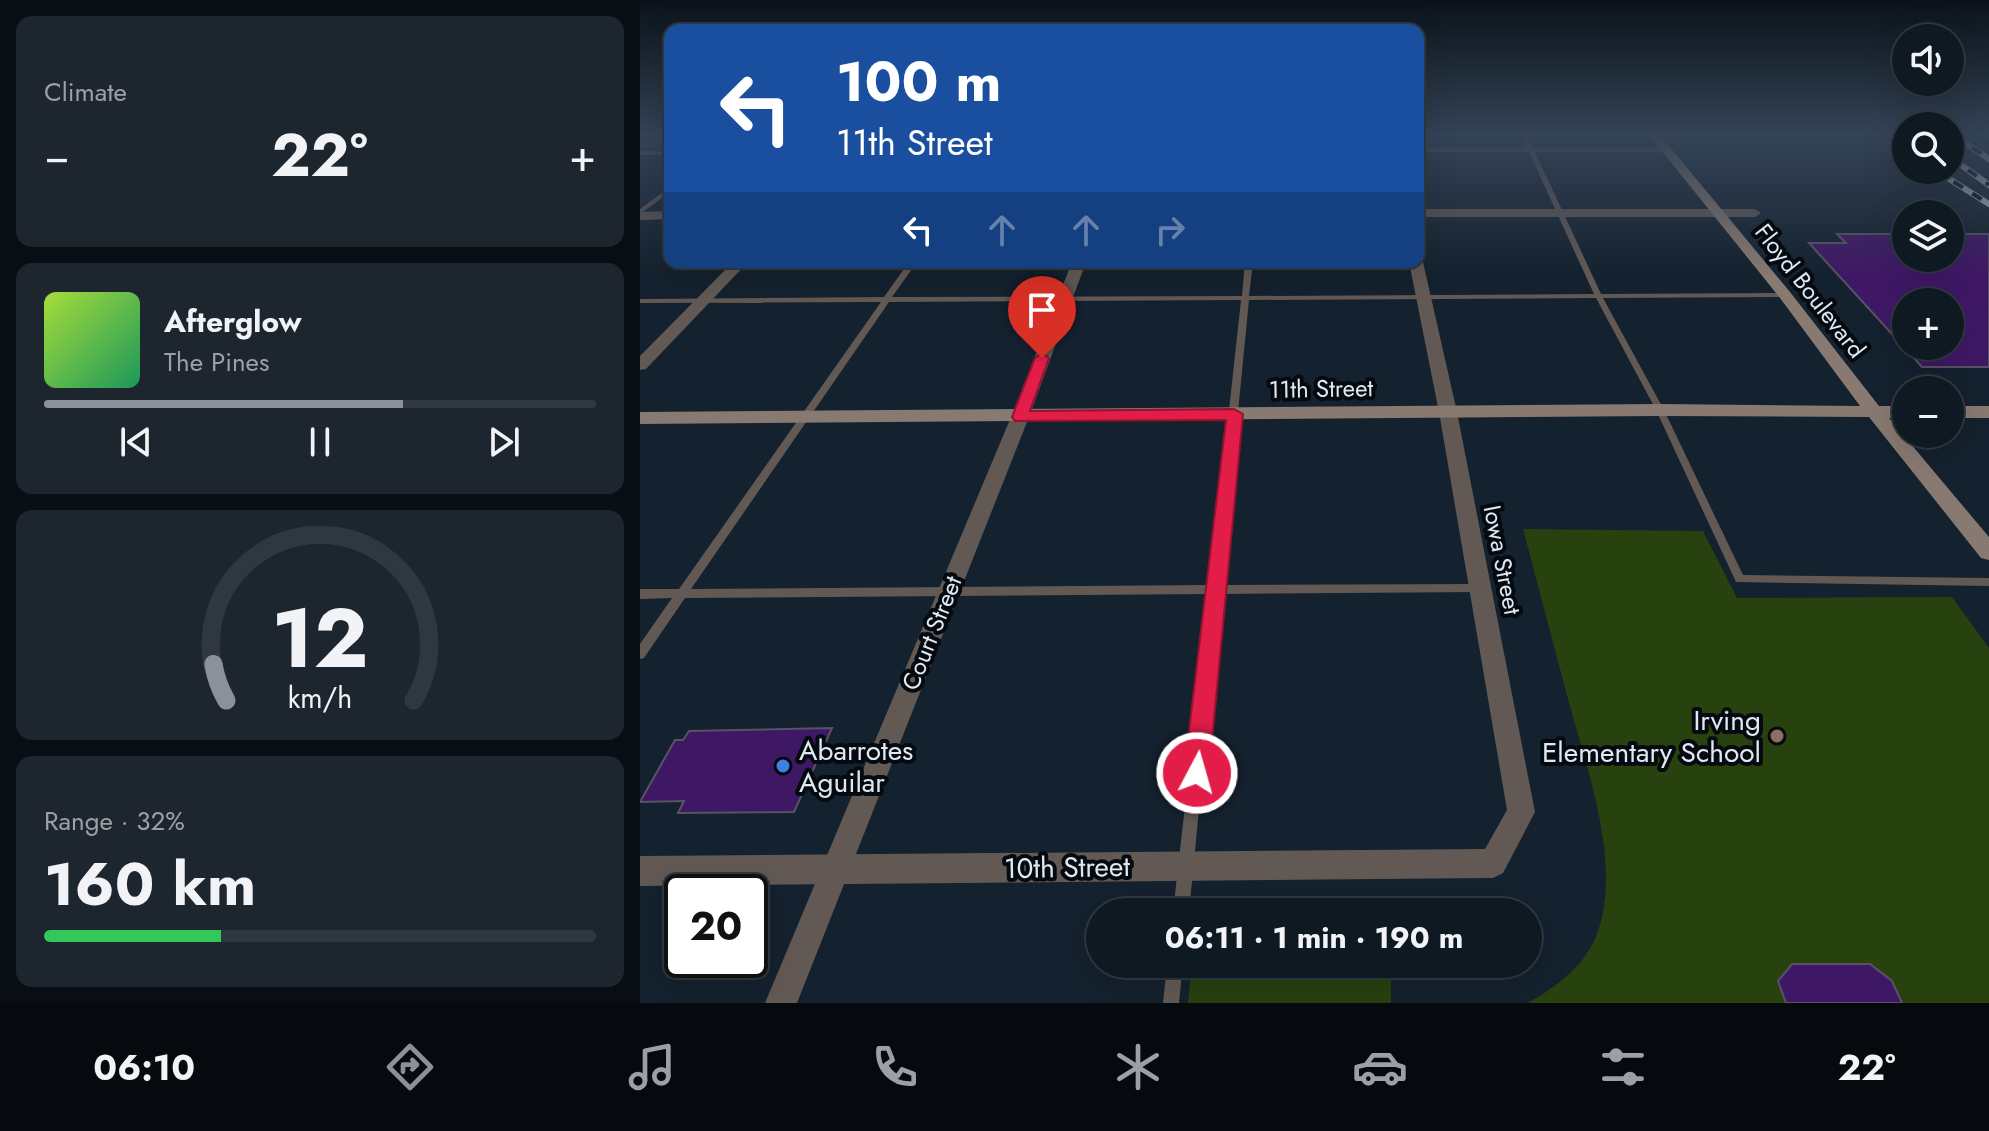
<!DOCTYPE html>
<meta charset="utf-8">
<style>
:root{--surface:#0f1922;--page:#1d262f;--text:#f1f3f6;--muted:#9ba0a5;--line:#2f3840;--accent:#8c9099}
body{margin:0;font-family:Jost,sans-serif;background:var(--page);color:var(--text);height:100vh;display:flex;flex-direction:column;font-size:30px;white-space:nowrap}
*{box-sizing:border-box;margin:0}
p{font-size:26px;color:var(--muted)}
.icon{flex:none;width:44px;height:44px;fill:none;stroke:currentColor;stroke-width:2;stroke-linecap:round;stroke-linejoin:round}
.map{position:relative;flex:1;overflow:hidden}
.drawer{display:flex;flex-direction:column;gap:16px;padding:16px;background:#080e13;width:640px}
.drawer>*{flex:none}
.banner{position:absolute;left:24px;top:24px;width:760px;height:244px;border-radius:16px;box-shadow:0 8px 32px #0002,0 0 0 2px var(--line);background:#1a4fa0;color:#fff;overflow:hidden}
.controls{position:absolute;left:1252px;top:24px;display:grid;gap:16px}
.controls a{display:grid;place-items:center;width:72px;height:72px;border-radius:50%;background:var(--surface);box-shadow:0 8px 32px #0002,0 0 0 2px var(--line);font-size:40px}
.speed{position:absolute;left:24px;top:874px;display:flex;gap:16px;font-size:40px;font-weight:700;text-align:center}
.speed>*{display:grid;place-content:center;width:104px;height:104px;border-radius:50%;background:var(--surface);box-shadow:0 8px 32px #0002,0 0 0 2px var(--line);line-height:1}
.speed .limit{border:4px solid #111;border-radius:12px;background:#fff;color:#111}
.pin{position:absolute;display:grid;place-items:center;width:68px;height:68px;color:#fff;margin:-82px -34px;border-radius:50% 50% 50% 0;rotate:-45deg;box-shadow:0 0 8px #0007}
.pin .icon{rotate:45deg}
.me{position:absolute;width:88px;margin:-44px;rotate:6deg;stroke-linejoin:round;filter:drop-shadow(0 0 6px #0008)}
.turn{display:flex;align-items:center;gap:28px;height:168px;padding:0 40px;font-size:36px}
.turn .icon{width:104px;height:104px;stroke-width:2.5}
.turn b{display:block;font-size:56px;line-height:68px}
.lanes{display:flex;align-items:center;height:76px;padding:0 40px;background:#0003;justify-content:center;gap:40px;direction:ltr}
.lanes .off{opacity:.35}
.big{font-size:60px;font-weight:700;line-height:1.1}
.drawer .card{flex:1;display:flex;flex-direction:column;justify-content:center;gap:12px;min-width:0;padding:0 28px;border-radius:16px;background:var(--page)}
.drawer .dial{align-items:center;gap:0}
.dial svg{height:208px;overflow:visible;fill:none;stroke:var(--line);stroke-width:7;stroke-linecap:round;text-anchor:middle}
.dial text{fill:var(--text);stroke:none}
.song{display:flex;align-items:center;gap:24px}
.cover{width:96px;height:96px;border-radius:12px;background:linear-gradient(135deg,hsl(80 70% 55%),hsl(150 70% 35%))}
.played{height:8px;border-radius:4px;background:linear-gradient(90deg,var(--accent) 65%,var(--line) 65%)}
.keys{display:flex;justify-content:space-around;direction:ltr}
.heat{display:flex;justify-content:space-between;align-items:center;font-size:44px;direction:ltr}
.charge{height:12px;border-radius:6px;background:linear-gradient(90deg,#34c759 32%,var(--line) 0)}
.trip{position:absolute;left:446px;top:898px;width:456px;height:80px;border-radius:40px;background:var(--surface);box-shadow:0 8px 32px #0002,0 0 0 2px var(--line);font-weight:700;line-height:80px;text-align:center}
.menu{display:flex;height:128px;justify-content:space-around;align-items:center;background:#060a0e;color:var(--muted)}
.menu .icon{width:56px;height:56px}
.menu .on{color:var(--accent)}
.menu b{font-size:36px;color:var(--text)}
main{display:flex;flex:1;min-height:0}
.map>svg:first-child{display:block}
.green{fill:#27410f}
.building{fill:#3f1865;stroke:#595164;stroke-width:2;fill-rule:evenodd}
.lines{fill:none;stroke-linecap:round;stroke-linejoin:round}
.service{fill:#625954;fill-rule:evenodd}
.minor{fill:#625954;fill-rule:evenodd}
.tertiary{fill:#625954;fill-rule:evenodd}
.secondary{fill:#887971;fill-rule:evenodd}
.rail-casing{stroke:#aeb7c2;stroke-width:6}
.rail{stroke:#050a10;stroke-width:4;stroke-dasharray:11;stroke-linecap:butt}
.route{fill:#e11d48;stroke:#92132f;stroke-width:2}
.education-dot{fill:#8d6e63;stroke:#050a10;stroke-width:3}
.shop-dot{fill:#3f7fe0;stroke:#050a10;stroke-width:3}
.labels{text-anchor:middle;stroke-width:8;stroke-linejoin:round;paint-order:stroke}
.street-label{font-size:24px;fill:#e0e8f2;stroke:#050a10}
.near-poi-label{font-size:28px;fill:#e0e8f2;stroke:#050a10;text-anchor:end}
.near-street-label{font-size:28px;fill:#e0e8f2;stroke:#050a10}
</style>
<main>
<section class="drawer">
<div class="card"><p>Climate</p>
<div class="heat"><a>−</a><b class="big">22°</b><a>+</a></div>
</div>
<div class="card">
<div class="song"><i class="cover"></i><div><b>Afterglow</b><p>The Pines</p></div></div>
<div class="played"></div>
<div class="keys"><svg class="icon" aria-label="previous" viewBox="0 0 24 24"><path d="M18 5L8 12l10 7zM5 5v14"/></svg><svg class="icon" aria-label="pause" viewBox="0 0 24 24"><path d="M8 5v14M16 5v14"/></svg><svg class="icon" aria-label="next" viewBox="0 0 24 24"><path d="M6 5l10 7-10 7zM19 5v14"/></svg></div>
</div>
<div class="card dial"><svg viewBox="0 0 100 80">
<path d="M14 69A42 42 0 1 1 86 69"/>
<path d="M14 69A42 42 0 0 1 9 55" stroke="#8c9099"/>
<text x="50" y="56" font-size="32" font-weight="700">12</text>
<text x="50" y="72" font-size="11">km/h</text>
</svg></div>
<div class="card"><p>Range · 32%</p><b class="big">160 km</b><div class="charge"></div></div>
</section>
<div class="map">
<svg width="1349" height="1003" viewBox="0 0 1349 1003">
<rect width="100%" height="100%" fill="#14212e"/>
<!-- green -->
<path class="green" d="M883,529L1063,531L1097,598L1312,597L1349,648V1003H1262L1252,981L1230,964H1152L1138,981L1146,1003H888C918,985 946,966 958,931C982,862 946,767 928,699C913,643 898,586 883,529Z
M552,964H751V1003H548Z"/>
<!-- building -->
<path class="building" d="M1197,234H1266V258H1310V234H1349V367H1282L1169,243H1206ZM1266,302H1310V346H1266Z
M192,728L154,812L38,813L44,801L0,802L35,740H43L49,731Z
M1152,964H1230L1252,981L1262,1003H1146L1138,981Z"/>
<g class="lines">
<!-- service -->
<path class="service" d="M881,135H887L893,148H1025L1028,150L1025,152H895L961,294L1145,293L1149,295L1145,297L963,298L1024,410L1103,575L1349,578V586L1096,582L1016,410L956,298L609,300L581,585L842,584L846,585L848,588L846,591L842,592L580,594L549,912H533L569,594L45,598L4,658L0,659V644L32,598L0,599V589H39L241,302L0,303V299L244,297L269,262H277L252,297L602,296L605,262H613L609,296L954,294L889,152H778V148H887ZM601,300L570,585L51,589L249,302Z
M0,151H30V155H0Z
M30,187V192L0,214V209Z
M527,964H543L539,1003H523Z"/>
<!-- minor -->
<path class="minor" d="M778,209H1115L1121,213L1115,217H778Z
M30,211V219L0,220V212Z
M778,258L783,262L817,412L895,812L863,873L853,878L0,886V856L845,849L867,810L799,412L769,262H778Z
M93,262H108L6,369L0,370V356Z"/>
<!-- tertiary -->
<path class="tertiary" d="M432,262H446L389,417L157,1003H125L371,417Z"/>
<!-- secondary -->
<path class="secondary" d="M1009,135H1020L1150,292L1239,406H1266V418H1249L1349,537V560L1341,558L1229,417L1020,416L0,424V412L1020,404L1220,406L1140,298Z
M1310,406H1349V418H1310Z"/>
<defs>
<path id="rail" d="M1243,135L1266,151
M1314,135L1349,159
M1310,157L1349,185
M1295,170L1349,204"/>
</defs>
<!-- rail casing -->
<use href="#rail" class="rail-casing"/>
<!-- rail -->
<use href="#rail" class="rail"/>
</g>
<!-- sky -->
<linearGradient id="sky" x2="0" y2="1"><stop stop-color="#0b1219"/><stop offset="0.49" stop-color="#344357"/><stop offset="1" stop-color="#344357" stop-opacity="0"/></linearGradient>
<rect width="1349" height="276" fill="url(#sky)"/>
<!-- route -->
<path class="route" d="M402,353L409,358L390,411L594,409L603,414L569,773L565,782L557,785L548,782L544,773L586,420L375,421L372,417L395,358Z"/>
<!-- markers -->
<circle class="education-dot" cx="1137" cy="736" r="8"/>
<circle class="shop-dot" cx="143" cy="766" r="8"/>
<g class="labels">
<!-- street labels -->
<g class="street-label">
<text transform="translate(1170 291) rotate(52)" y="8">Floyd Boulevard</text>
<text transform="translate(681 389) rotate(-1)" y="8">11th Street</text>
<text transform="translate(862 560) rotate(79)" y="8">Iowa Street</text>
<text transform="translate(292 633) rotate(-68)" y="8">Court Street</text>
</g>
<!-- near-poi labels -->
<g class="near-poi-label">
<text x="1121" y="730">Irving<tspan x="1121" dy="32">Elementary School</tspan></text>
<text x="159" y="760" text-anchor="start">Abarrotes<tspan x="159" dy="32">Aguilar</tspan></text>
</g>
<!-- near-street labels -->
<g class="near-street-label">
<text transform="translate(427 867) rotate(-1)" y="10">10th Street</text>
</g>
</g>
</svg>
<div class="controls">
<a><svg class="icon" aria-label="sound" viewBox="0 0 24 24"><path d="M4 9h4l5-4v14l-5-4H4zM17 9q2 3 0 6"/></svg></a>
<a><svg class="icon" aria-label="search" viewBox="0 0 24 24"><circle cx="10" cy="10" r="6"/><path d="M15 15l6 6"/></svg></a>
<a><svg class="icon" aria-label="layers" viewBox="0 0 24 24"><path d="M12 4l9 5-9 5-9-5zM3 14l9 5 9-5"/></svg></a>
<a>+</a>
<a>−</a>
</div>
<div class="speed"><div class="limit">20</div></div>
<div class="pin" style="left:402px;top:358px;background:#d93025"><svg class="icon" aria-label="arrive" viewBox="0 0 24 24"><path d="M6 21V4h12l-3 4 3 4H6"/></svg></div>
<svg class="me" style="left:557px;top:773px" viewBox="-20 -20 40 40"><circle r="17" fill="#e11d48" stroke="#fff" stroke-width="3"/><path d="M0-11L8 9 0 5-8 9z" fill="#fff"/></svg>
<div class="trip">06:11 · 1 min · 190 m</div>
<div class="banner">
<div class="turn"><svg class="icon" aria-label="left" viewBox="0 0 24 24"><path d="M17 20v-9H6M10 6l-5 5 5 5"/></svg><div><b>100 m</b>11th Street</div></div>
<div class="lanes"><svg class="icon" aria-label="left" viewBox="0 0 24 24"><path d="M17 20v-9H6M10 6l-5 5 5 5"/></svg><svg class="icon off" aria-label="ahead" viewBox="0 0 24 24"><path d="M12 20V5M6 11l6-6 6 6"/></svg><svg class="icon off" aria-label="ahead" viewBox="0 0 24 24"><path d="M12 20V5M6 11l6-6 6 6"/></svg><svg class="icon off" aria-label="right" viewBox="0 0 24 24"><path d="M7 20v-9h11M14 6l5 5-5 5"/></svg></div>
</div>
</div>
</main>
<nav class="menu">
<b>06:10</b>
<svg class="icon on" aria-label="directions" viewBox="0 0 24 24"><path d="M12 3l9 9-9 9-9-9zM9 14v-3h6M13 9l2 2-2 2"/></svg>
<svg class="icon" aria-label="music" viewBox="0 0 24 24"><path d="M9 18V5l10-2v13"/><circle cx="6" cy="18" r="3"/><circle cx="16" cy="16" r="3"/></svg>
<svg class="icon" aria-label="phone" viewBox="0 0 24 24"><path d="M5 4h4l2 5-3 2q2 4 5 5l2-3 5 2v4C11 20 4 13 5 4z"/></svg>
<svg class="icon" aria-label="climate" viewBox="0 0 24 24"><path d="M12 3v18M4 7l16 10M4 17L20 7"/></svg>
<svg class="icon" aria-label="car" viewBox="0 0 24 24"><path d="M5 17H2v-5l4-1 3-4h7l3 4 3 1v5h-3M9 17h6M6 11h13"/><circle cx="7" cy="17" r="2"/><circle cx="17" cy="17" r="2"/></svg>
<svg class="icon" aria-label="filters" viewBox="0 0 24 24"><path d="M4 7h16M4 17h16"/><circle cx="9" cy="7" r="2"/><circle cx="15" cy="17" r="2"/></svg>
<b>22°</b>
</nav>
